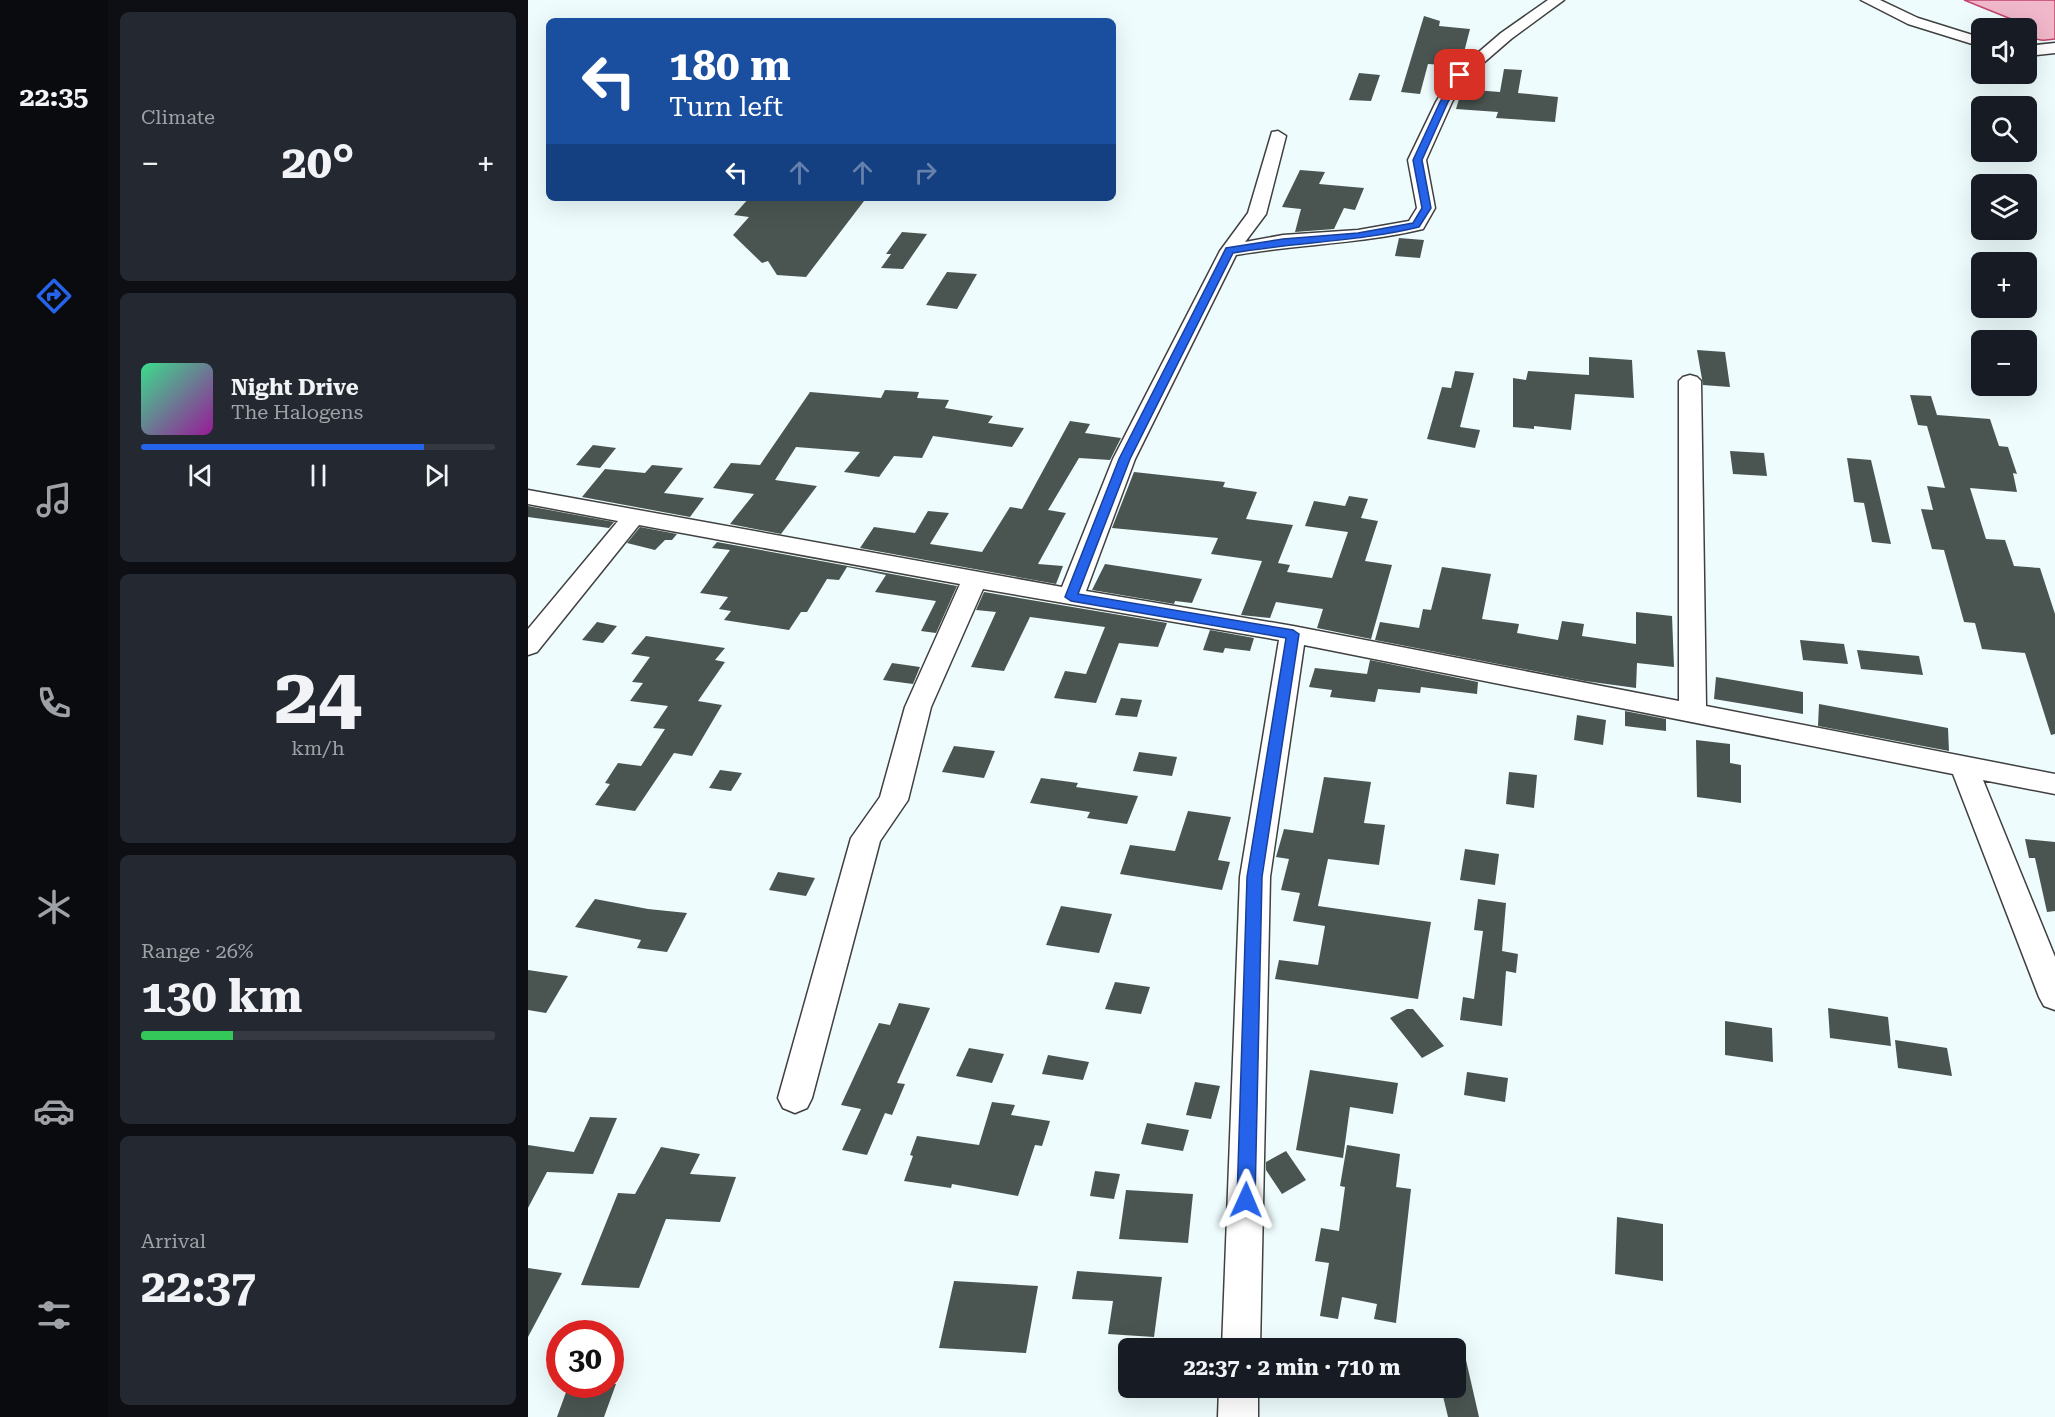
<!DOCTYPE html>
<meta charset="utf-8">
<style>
:root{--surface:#171b24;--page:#242831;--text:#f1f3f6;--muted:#9ea1a6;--line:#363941;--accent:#2563eb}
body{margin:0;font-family:"Roboto Serif",serif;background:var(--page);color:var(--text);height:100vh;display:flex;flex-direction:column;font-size:22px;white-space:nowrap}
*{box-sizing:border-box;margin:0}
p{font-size:20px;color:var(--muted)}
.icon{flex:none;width:33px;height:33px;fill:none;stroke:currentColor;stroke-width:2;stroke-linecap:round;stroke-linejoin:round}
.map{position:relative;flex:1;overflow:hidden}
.side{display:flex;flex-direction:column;gap:12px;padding:12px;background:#0d0f14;width:420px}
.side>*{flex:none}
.hud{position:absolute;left:18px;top:18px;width:570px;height:183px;border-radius:9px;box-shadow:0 6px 24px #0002;background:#1a4fa0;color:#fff;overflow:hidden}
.tools{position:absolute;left:1443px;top:18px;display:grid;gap:12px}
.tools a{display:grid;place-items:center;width:66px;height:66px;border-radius:9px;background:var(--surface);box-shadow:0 6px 24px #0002;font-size:30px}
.speed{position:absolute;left:18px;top:1320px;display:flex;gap:12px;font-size:30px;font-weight:700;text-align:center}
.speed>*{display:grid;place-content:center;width:78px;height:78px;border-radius:50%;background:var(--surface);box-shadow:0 6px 24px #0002;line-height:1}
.speed .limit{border:9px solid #d22;background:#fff;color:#111}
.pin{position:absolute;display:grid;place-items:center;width:51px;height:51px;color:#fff;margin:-26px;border-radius:12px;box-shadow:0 3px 9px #0006}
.me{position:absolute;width:66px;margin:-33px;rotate:1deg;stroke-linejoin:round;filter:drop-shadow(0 0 4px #0008)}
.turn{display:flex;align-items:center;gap:21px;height:126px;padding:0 24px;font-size:27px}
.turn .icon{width:78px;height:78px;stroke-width:2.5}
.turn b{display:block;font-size:42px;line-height:51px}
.lanes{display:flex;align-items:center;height:57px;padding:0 24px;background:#0003;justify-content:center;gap:30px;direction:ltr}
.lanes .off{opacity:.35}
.big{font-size:45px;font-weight:700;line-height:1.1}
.side .card{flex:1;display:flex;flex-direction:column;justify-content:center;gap:9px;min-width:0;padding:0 21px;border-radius:9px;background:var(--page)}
.side .dial{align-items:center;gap:0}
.dial b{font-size:78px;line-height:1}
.song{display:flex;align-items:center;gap:18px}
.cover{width:72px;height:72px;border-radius:9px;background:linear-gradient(135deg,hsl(150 70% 55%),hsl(300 70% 35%))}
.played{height:6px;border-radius:3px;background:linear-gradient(90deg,var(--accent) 80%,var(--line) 80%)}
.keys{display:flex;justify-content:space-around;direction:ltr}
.heat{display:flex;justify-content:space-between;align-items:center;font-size:33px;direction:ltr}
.charge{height:9px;border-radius:4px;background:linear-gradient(90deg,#34c759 26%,var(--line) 0)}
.trip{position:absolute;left:590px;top:1338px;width:348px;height:60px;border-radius:9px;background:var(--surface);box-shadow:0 6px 24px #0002;font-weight:700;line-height:60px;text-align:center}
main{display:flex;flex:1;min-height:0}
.tabs{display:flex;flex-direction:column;width:108px;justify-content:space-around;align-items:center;background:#090b0e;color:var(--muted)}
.tabs .icon{width:42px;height:42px}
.tabs .active{color:var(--accent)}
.tabs b{font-size:27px;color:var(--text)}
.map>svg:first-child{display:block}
.water{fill:#f1b7cb;stroke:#c1456c;stroke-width:1.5}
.building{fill:#4a5551}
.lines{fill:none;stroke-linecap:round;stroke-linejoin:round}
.minor-casing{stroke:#404040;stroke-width:3}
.minor{fill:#fff;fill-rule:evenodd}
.route{fill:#2563eb;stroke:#184099;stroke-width:1.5}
</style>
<main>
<nav class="tabs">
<b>22:35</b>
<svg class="icon active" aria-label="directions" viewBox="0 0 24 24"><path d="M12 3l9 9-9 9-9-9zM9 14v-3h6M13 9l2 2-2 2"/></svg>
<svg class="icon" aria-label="music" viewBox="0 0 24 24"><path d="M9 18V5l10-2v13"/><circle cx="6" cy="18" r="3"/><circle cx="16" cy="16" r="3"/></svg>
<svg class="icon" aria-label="phone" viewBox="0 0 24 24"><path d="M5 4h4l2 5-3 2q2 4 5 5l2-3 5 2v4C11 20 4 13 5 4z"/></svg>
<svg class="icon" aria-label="climate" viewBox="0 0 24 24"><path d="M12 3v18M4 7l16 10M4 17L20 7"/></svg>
<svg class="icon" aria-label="car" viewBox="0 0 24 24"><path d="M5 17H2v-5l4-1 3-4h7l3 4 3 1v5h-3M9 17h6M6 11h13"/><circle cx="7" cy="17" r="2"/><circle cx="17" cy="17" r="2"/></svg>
<svg class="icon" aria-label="filters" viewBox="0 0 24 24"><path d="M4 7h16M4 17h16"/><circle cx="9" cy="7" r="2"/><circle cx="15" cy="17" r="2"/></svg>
</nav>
<section class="side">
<div class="card"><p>Climate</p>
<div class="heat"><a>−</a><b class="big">20°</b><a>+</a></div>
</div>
<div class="card">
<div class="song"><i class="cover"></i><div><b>Night Drive</b><p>The Halogens</p></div></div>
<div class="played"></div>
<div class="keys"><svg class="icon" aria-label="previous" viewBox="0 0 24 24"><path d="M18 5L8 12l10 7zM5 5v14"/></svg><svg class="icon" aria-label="pause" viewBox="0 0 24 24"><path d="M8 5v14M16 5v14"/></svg><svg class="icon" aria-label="next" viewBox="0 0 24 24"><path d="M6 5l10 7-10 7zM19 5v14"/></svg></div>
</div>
<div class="card dial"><b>24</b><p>km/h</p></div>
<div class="card"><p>Range · 26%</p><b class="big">130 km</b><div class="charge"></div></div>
<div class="card"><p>Arrival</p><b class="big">22:37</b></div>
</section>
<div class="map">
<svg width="1527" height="1417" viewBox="0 0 1527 1417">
<rect width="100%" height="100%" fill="#eefcfe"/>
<!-- water -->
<path class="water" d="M1436,0H1527V39C1515,41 1510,41 1499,35L1498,28H1491L1483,19Z"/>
<!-- building -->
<path class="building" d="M896,16L912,21L911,26L942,29L933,64L931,66L900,64L892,94L873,92Z
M976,69L994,70L990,93L1030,97L1027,122L968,118L970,112L928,109L934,89L972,92Z
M831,73L852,75L843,101L821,100Z
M772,170L797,172L791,184L836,188L827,210L816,208L806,229L767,232L773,209L754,207Z
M221,198H310L336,201L278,277L249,275L240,261L234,263L205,235L221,217L206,215Z
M374,232L399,234L375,269L353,268L363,254H358Z
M871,238L896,240L892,258L867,256Z
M419,272L449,274L429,309L398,305Z
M1169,350L1197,352L1202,387L1175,385Z
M1061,357L1104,360L1106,398L1047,394L1043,430L1006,426V429L985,427V378L998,380L1000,371L1061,375Z
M927,371L946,373L932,427L952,430L947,448L899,439L914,387L923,388Z
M357,390L391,392L389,398L421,400L417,408L465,416L460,423L496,428L484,447L405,436L394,458L366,456L351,477L316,472L332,452L268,447L247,480L289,486L253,534L202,524L226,494L185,488L203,463L232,465L282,392L353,398Z
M1382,395L1403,396L1409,415L1462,419L1471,446L1480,447L1489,474L1485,473L1489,492L1442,488L1458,539L1477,540L1486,566L1512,568L1527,614V734L1523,735L1497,653L1454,649L1447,623L1436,622L1416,550L1404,549L1393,509L1405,510L1399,486L1417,488L1399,426L1390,425Z
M542,421L562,424L557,433L593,438L582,460L551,458L520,510L538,513L510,564L535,566L528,584L332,548L346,527L387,533L400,511L421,513L402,544L454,552L482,507L494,509Z
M65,445L88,448L72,468L48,465Z
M1202,451L1236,453L1239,476L1205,474Z
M1319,458L1343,460L1363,544L1344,542L1336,503L1326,502Z
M124,465L155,468L136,493L176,498L162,517L54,497L77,469L117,473Z
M606,472L697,482L695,487L729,492L718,519L765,525L750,563L762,565L759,572L804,578L820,532L777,526L786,501L817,506L821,496L840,499L833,518L850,521L837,561L864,565L843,639L789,628L795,609L748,602L742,618L713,615L734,561L683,554L690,538L584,528Z
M0,506L86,522L81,528L0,517Z
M112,527L149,534L144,540H137L127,550L99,543Z
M189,542L429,586L408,633L393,631L408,601L347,592L358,575L319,567L311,580L299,579L279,612H273L261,630L196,620L203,611L191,609L200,597L172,593L202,550L184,548Z
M577,564L674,579L664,603L647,601L646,604L564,590Z
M914,567L963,574L954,619L991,624L989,633L1030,640L1034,621L1056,624L1054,636L1108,644V612L1144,616L1146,667L1109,663L1108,688L1057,681L847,640L852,622L891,628L895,609L903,610Z
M456,592L639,623L630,647L591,643L568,703L526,698L537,671L558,674L577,627L502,617L476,671L443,667L468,612L448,610Z
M69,622L89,626L75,643L54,640Z
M682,630L726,638L722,651L697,648L695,653L675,650Z
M118,636L197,648L187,660L197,662L170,701L194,705L164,756L146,753L107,811L67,805L82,784L77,783L90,763L113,766L137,729L125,728L140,706L102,701L115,683L104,682L122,657L103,654Z
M1272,640L1316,644L1320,664L1275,660Z
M1329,650L1391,656L1395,675L1333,669Z
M842,660L950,682L949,694L893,687L892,693L850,689L847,702L802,697L804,690L781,687L787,668L839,674Z
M364,663L392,667L385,684L355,680Z
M1188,677L1275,692V714L1186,699Z
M593,698L614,700L609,717L587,715Z
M1291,704L1420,728L1421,751L1290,726Z
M1097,711L1138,719V731L1097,726Z
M1049,715L1078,720L1075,745L1046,740Z
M1168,740L1202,744V763L1213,765V803L1169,797Z
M426,746L467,751L456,778L414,772Z
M611,752L649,757L644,776L605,771Z
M192,770L214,773L203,791L181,788Z
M981,772L1009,775L1006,808L978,804Z
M796,777L843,782L836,823L857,825L851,865L800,859L790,906L903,922L890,999L747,979L751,960L790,965L797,926L765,921L772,893L753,890L761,859L748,857L756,829L785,833Z
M513,778L550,783L548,787L610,796L599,824L559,818L562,812L502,803Z
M660,811L703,817L690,860L702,862L694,890L592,874L602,845L647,851Z
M1497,839L1527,842V911L1519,912L1507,858H1501Z
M937,849L971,854L967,885L932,880Z
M250,872L287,878L278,896L241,890Z
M67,899L120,909L159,913L139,952L109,948L113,940L47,927Z
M950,899L978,903L974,951L990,954L988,973L978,971L974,1026L932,1020L935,997L946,999L955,931L946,930Z
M533,906L584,914L571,953L518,945Z
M0,970L40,976L18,1013L0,1010Z
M587,982L622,987L613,1014L577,1009Z
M371,1003L402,1008L369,1083L377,1084L364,1115L357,1113L339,1155L314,1150L333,1109L313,1105L351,1023L362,1025Z
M1300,1008L1360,1017L1363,1046L1302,1038Z
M879,1009H885L916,1046L894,1058L862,1018Z
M1197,1021L1244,1028L1245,1062L1197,1055Z
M1367,1040L1419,1048L1424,1076L1370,1068Z
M441,1048L476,1054L464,1083L428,1076Z
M520,1055L561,1062L555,1080L514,1074Z
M782,1070L870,1083L865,1114L822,1107L815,1158L768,1150Z
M939,1072L980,1078L977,1102L936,1095Z
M667,1082L692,1086L683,1119L658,1115Z
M464,1102L487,1105L483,1115L522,1121L514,1146L507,1145L490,1196L424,1184L423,1188L376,1181L385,1156L382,1155L389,1136L451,1145Z
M62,1117L89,1118L65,1174L19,1172L0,1208V1145L46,1152Z
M619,1123L661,1130L655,1151L613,1144Z
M819,1145L872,1154L868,1187L883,1189L868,1323L846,1319L849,1304L814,1297L810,1319L792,1316L801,1263L787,1261L793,1228L811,1231L817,1187L812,1186Z
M133,1147L172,1154L162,1174L208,1177L192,1222L138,1219L111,1288L53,1285L90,1193L107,1194Z
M758,1151L778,1180L754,1194L738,1170V1162Z
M567,1171L592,1174L586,1199L562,1196Z
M598,1190L665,1194L660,1243L591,1239Z
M1089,1217L1135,1224V1281L1087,1274Z
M0,1268L34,1273L0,1337Z
M549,1271L634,1277L626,1337L580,1334L585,1301L544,1299Z
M426,1281L510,1286L498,1353L411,1348Z
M935,1347L951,1417H920L913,1388H927V1348Z
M41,1384H88L76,1417H29Z"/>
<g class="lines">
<defs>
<path id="minor" d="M1020,0H1036L983,39L938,78L924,102L898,160L907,208L895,229C833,244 770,244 708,255L607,459L558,591L765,626L1151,701V381L1155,377L1162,375L1169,377L1173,381L1178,706L1527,774V794L1455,780L1527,957V1010L1516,1006L1511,997L1425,774L776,645L742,877L732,1348H694L712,877L751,640L455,589L403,707L380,800L352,841L284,1098L279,1108L267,1113L255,1108L250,1098L323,838L352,797L377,707L432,584L111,525L9,652L0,655V629L90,521L0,504V490L534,587L585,459L692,251L720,213L744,132L750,131L758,136L738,214L717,242L755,235L830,230L881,221L889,208L880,160L908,102L924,75L973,33Z
M1333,0H1352L1390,18L1454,38V47L1380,24Z
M1527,43V53L1498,56V46Z
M691,1388H730V1417H690Z"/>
</defs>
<!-- minor casing -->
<use href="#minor" class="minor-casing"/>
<!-- minor -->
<use href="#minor" class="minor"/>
</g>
<!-- route -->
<path class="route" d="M929,73L936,75L920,102L894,160L903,208L891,227C830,242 767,242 705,253L602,459L550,594L765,630L771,634L734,877L727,1200L725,1205L718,1208L712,1205L709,1200L719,877L758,638L543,601L537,597L591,459L698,248L755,239L830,233L885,223L894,208L885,160L912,102Z"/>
</svg>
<div class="tools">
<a><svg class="icon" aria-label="sound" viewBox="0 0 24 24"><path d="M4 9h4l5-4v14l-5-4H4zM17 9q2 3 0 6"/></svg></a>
<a><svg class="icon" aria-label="search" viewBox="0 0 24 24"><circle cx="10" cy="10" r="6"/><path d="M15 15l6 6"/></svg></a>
<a><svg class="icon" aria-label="layers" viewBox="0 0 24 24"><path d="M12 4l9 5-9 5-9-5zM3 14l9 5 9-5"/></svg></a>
<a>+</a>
<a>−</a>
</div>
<div class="speed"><div class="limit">30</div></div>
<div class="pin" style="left:932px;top:75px;background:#d93025"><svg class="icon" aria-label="arrive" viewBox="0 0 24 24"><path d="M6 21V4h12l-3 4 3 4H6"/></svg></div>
<svg class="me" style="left:718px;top:1200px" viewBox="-20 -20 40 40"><path d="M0-17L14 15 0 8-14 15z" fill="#2563eb" stroke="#fff" stroke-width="4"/></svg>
<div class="trip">22:37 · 2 min · 710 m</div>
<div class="hud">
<div class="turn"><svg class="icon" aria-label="left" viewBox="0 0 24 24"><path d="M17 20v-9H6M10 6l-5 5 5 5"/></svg><div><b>180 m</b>Turn left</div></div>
<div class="lanes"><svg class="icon" aria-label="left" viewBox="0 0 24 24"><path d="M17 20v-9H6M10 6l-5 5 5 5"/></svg><svg class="icon off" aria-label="ahead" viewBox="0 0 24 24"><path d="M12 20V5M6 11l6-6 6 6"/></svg><svg class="icon off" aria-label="ahead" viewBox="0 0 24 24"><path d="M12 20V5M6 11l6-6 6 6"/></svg><svg class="icon off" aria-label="right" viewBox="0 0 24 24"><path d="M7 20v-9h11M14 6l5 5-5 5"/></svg></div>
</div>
</div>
</main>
